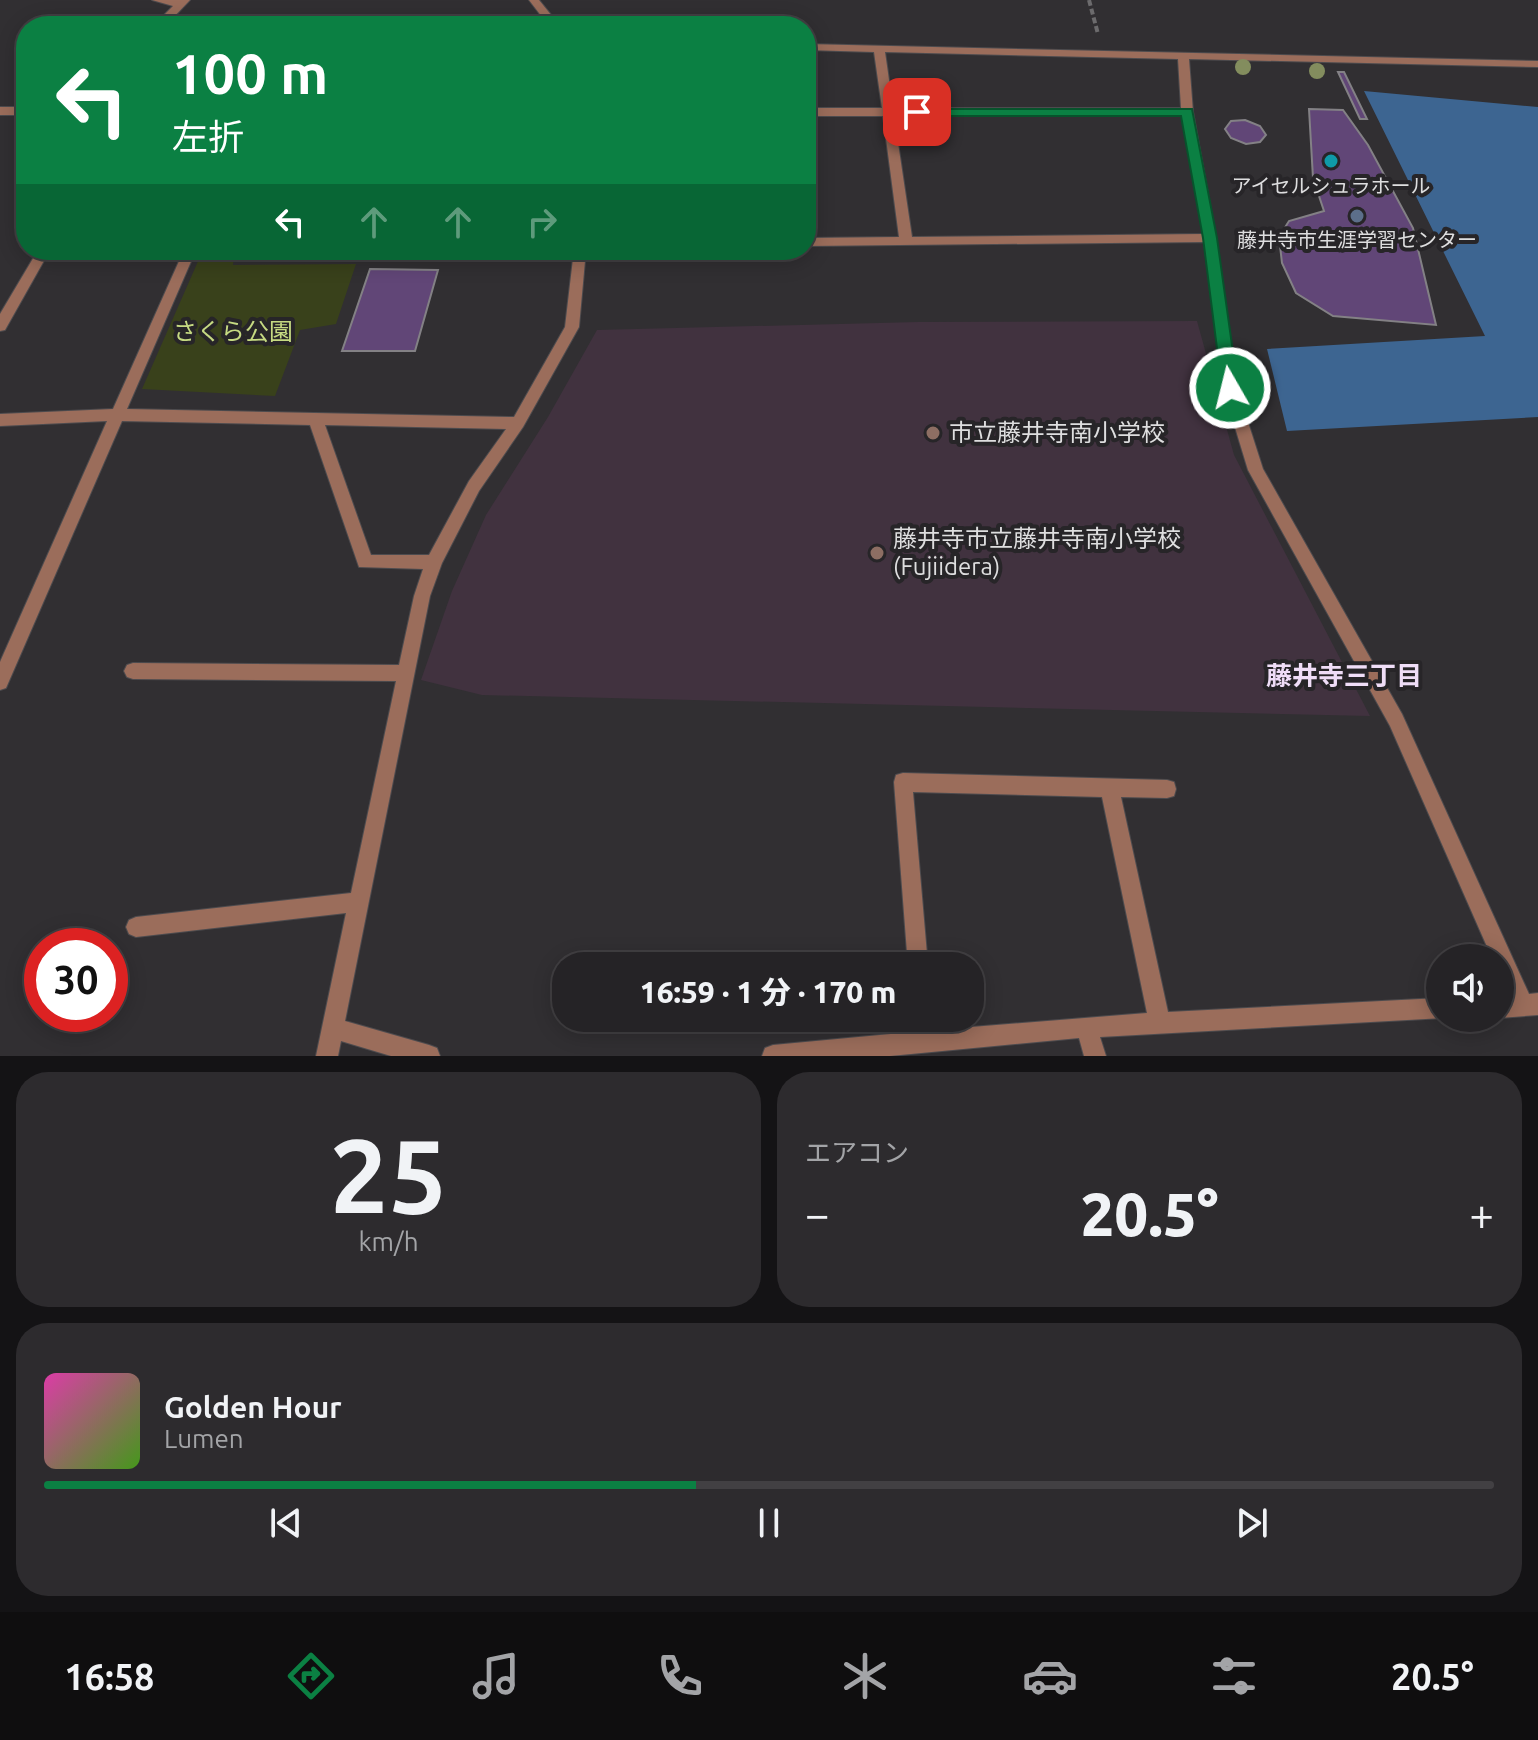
<!DOCTYPE html>
<html lang="ja">
<meta charset="utf-8">
<style>
:root{--surface:#252326;--page:#2d2b2e;--text:#f1f3f6;--muted:#a3a4a7;--line:#424043;--accent:#0b8043}
body{margin:0;font-family:Ubuntu,"Noto Sans JP",sans-serif;background:var(--page);color:var(--text);height:100vh;display:flex;flex-direction:column;font-size:30px;white-space:nowrap}
*{box-sizing:border-box;margin:0}
p{font-size:26px;color:var(--muted)}
.icon{flex:none;width:44px;height:44px;fill:none;stroke:currentColor;stroke-width:2;stroke-linecap:round;stroke-linejoin:round}
.map{position:relative;height:1056px;overflow:hidden}
.side{display:flex;flex-direction:column;gap:16px;padding:16px;background:#141315;flex:1}
.side>*{flex:none}
.banner{position:absolute;left:16px;top:16px;width:800px;height:244px;border-radius:32px;box-shadow:0 4px 20px #0003,0 0 0 2px var(--line);background:#0b8043;color:#fff;overflow:hidden}
.controls{position:absolute;left:1426px;top:944px;display:grid;gap:16px}
.controls a{display:grid;place-items:center;width:88px;height:88px;border-radius:50%;background:var(--surface);box-shadow:0 4px 20px #0003,0 0 0 2px var(--line);font-size:40px}
.speed{position:absolute;left:24px;top:928px;display:flex;gap:16px;font-size:40px;font-weight:700;text-align:center}
.speed>*{display:grid;place-content:center;width:104px;height:104px;border-radius:50%;background:var(--surface);box-shadow:0 4px 20px #0003,0 0 0 2px var(--line);line-height:1}
.speed .limit{border:12px solid #d22;background:#fff;color:#111}
.pin{position:absolute;display:grid;place-items:center;width:68px;height:68px;color:#fff;margin:-34px;border-radius:16px;box-shadow:0 4px 12px #0006}
.me{position:absolute;width:88px;margin:-44px;rotate:352deg;stroke-linejoin:round;filter:drop-shadow(0 0 6px #0008)}
.turn{display:flex;align-items:center;gap:28px;height:168px;padding:0 24px;font-size:36px}
.turn .icon{width:104px;height:104px;stroke-width:2.5}
.turn b{display:block;font-size:56px;line-height:68px}
.lanes{display:flex;align-items:center;height:76px;padding:0 24px;background:#0003;justify-content:center;gap:40px;direction:ltr}
.lanes .off{opacity:.35}
.big{font-size:60px;font-weight:800;line-height:1.1}
.side .tile{flex:1;display:flex;flex-direction:column;justify-content:center;gap:12px;min-width:0;padding:0 28px;border-radius:32px;background:var(--page)}
.side .dial{align-items:center;gap:0}
.dial b{font-size:104px;line-height:1}
.song{display:flex;align-items:center;gap:24px}
.cover{width:96px;height:96px;border-radius:12px;background:linear-gradient(135deg,hsl(320 70% 55%),hsl(100 70% 35%))}
.played{height:8px;border-radius:4px;background:linear-gradient(90deg,var(--accent) 45%,var(--line) 45%)}
.keys{display:flex;justify-content:space-around;direction:ltr}
.heat{display:flex;justify-content:space-between;align-items:center;font-size:44px;direction:ltr}
.side .tiles{flex:1;display:grid;gap:16px;grid-template-columns:1fr 1fr}
.tile:last-child{grid-column:span 2}
.trip{position:absolute;left:552px;top:952px;width:432px;height:80px;border-radius:32px;background:var(--surface);box-shadow:0 4px 20px #0003,0 0 0 2px var(--line);font-weight:800;line-height:80px;text-align:center}
.tab-bar{display:flex;height:128px;justify-content:space-around;align-items:center;background:#0f0e0f;color:var(--muted)}
.tab-bar .icon{width:56px;height:56px}
.tab-bar .active{color:var(--accent)}
.tab-bar b{font-size:36px;color:var(--text)}
.map>svg:first-child{display:block}
.education{fill:#41323f}
.green{fill:#39411b}
.water{fill:#3d6591}
.building{fill:#614677;stroke:#838185;stroke-width:2}
.lines{fill:none;stroke-linecap:round;stroke-linejoin:round}
.minor-casing{stroke:#4d4b4e;stroke-width:2}
.path{stroke:#6c6b6d;stroke-width:4;stroke-dasharray:6 3;stroke-linecap:butt}
.minor{fill:#9b6d5b;fill-rule:evenodd}
.tree{fill:#838d5e}
.route{fill:#0b8043;stroke:#07532c;stroke-width:2}
.culture-dot{fill:#0f9aa8;stroke:#272528;stroke-width:3}
.service-dot{fill:#5c6f8a;stroke:#272528;stroke-width:3}
.education-dot{fill:#8d6e63;stroke:#272528;stroke-width:3}
.labels{text-anchor:middle;stroke-width:8;stroke-linejoin:round;paint-order:stroke}
.far-poi-label{font-size:20px;fill:#dededf;stroke:#272528}
.park-label{font-size:24px;fill:#c6da82;stroke:#272528}
.poi-label{font-size:24px;fill:#dededf;stroke:#272528;text-anchor:start}
.neighbourhood-label{font-size:26px;font-weight:bold;fill:#efddf7;stroke:#272528}
</style>
<div class="map">
<svg width="1538" height="1056" viewBox="0 0 1538 1056">
<rect width="100%" height="100%" fill="#312f32"/>
<!-- education -->
<path class="education" d="M1197,321L1234,455L1370,716L482,695L421,680L452,591L486,515L548,417L597,330L918,322Z"/>
<!-- green -->
<path class="green" d="M203,250H235L233,265L356,264L336,324L300,330L275,396L142,389Z"/>
<!-- water -->
<path class="water" d="M1364,91L1538,107V417L1287,431L1267,349L1485,336Z"/>
<!-- building -->
<path class="building" d="M1338,72H1344L1367,119H1360Z
M1309,109L1343,110L1368,145L1413,228L1436,325L1333,316L1296,293L1282,263L1279,237L1289,221L1324,211L1313,178Z
M1245,120L1260,126L1266,135L1260,142L1246,144L1231,138L1225,129L1231,121Z
M370,269L438,270L415,351H342Z"/>
<g class="lines">
<defs>
<path id="minor" d="M152,0H190L169,22L182,26H157V22L173,6Z
M529,0H539L560,26H549Z
M806,44L1538,61V67L1189,59L1193,112L1216,238L1237,388L1263,469L1402,714L1529,994L1538,993V1015L1500,1018V996H1508L1500,977V958H1492L1390,726L1248,470L1223,388L1204,242L806,246V238L899,237L883,116H806V108H882L874,52L806,50ZM885,52L1178,59L1181,108H893ZM894,116H1182L1203,234L912,237Z
M0,107H26V115H0Z
M38,250H50L5,330L0,331V314Z
M184,250H196L127,409L514,417L565,327L574,250H586L579,327L523,427L479,491L442,563L430,596L345,1021L429,1045L437,1048L440,1056H391L341,1041L338,1056H316L346,913L136,937L129,934L126,927L129,920L136,917L351,893L396,681L133,679L127,677L124,671L127,665L133,663L399,665L414,596L423,569L359,567L310,425L122,421L6,688L0,690V662L107,421L0,426V414L113,409ZM325,425L506,429L469,481L429,555H371Z
M903,773L1167,780L1174,782L1176,789L1174,796L1167,798L1121,797L1168,1012L1440,998V1018H1444L1100,1037L1106,1056H1084L1079,1038L890,1056H762L765,1048L773,1045L912,1032L911,1018H933L934,1030L1147,1013L1102,797L913,792L928,966H908L894,782L896,775Z"/>
</defs>
<!-- minor casing -->
<use href="#minor" class="minor-casing"/>
<!-- path -->
<path class="path" d="M1089,0L1098,34"/>
<!-- minor -->
<use href="#minor" class="minor"/>
</g>
<!-- trees -->
<g class="tree">
<circle cx="1243" cy="67" r="8"/>
<circle cx="1317" cy="71" r="8"/>
</g>
<!-- route -->
<path class="route" d="M913,109H1192L1217,238L1238,388L1236,393H1224L1222,388L1203,238L1181,116H917L911,112Z"/>
<!-- markers -->
<circle class="culture-dot" cx="1331" cy="161" r="8"/>
<circle class="service-dot" cx="1357" cy="216" r="8"/>
<g class="education-dot">
<circle cx="933" cy="433" r="8"/>
<circle cx="877" cy="553" r="8"/>
</g>
<g class="labels">
<!-- far-poi labels -->
<g class="far-poi-label">
<text x="1331" y="193">アイセルシュラホール</text>
<text x="1357" y="247">藤井寺市生涯学習センター</text>
</g>
<!-- park labels -->
<g class="park-label">
<text x="233" y="340">さくら公園</text>
</g>
<!-- poi labels -->
<g class="poi-label">
<text x="949" y="441">市立藤井寺南小学校</text>
<text x="893" y="547">藤井寺市立藤井寺南小学校<tspan x="893" dy="28">(Fujiidera)</tspan></text>
</g>
<!-- neighbourhood labels -->
<g class="neighbourhood-label">
<text x="1344" y="685">藤井寺三丁目</text>
</g>
</g>
</svg>
<div class="controls">
<a><svg class="icon" aria-label="sound" viewBox="0 0 24 24"><path d="M4 9h4l5-4v14l-5-4H4zM17 9q2 3 0 6"/></svg></a>
</div>
<div class="speed"><div class="limit">30</div></div>
<div class="pin" style="left:917px;top:112px;background:#d93025"><svg class="icon" aria-label="arrive" viewBox="0 0 24 24"><path d="M6 21V4h12l-3 4 3 4H6"/></svg></div>
<svg class="me" style="left:1230px;top:388px" viewBox="-20 -20 40 40"><circle r="17" fill="#0b8043" stroke="#fff" stroke-width="3"/><path d="M0-11L8 9 0 5-8 9z" fill="#fff"/></svg>
<div class="trip">16:59 · 1 分 · 170 m</div>
<div class="banner">
<div class="turn"><svg class="icon" aria-label="left" viewBox="0 0 24 24"><path d="M17 20v-9H6M10 6l-5 5 5 5"/></svg><div><b>100 m</b>左折</div></div>
<div class="lanes"><svg class="icon" aria-label="left" viewBox="0 0 24 24"><path d="M17 20v-9H6M10 6l-5 5 5 5"/></svg><svg class="icon off" aria-label="ahead" viewBox="0 0 24 24"><path d="M12 20V5M6 11l6-6 6 6"/></svg><svg class="icon off" aria-label="ahead" viewBox="0 0 24 24"><path d="M12 20V5M6 11l6-6 6 6"/></svg><svg class="icon off" aria-label="right" viewBox="0 0 24 24"><path d="M7 20v-9h11M14 6l5 5-5 5"/></svg></div>
</div>
</div>
<section class="side">
<div class="tiles">
<div class="tile dial"><b>25</b><p>km/h</p></div>
<div class="tile"><p>エアコン</p>
<div class="heat"><a>−</a><b class="big">20.5°</b><a>+</a></div>
</div>
<div class="tile">
<div class="song"><i class="cover"></i><div><b>Golden Hour</b><p>Lumen</p></div></div>
<div class="played"></div>
<div class="keys"><svg class="icon" aria-label="previous" viewBox="0 0 24 24"><path d="M18 5L8 12l10 7zM5 5v14"/></svg><svg class="icon" aria-label="pause" viewBox="0 0 24 24"><path d="M8 5v14M16 5v14"/></svg><svg class="icon" aria-label="next" viewBox="0 0 24 24"><path d="M6 5l10 7-10 7zM19 5v14"/></svg></div>
</div>
</div>
</section>
<nav class="tab-bar">
<b>16:58</b>
<svg class="icon active" aria-label="directions" viewBox="0 0 24 24"><path d="M12 3l9 9-9 9-9-9zM9 14v-3h6M13 9l2 2-2 2"/></svg>
<svg class="icon" aria-label="music" viewBox="0 0 24 24"><path d="M9 18V5l10-2v13"/><circle cx="6" cy="18" r="3"/><circle cx="16" cy="16" r="3"/></svg>
<svg class="icon" aria-label="phone" viewBox="0 0 24 24"><path d="M5 4h4l2 5-3 2q2 4 5 5l2-3 5 2v4C11 20 4 13 5 4z"/></svg>
<svg class="icon" aria-label="climate" viewBox="0 0 24 24"><path d="M12 3v18M4 7l16 10M4 17L20 7"/></svg>
<svg class="icon" aria-label="car" viewBox="0 0 24 24"><path d="M5 17H2v-5l4-1 3-4h7l3 4 3 1v5h-3M9 17h6M6 11h13"/><circle cx="7" cy="17" r="2"/><circle cx="17" cy="17" r="2"/></svg>
<svg class="icon" aria-label="filters" viewBox="0 0 24 24"><path d="M4 7h16M4 17h16"/><circle cx="9" cy="7" r="2"/><circle cx="15" cy="17" r="2"/></svg>
<b>20.5°</b>
</nav>
